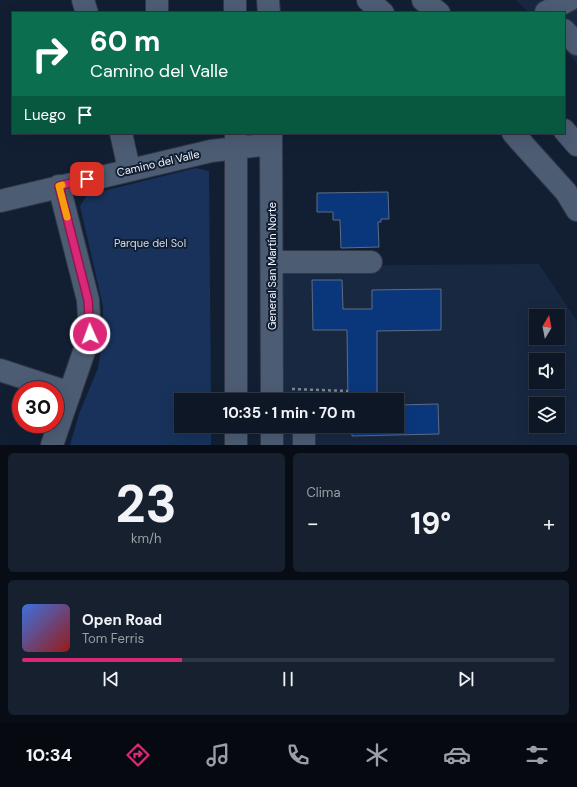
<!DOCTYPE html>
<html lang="es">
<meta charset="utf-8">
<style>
:root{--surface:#0e1726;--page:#17202e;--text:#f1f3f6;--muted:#9b9fa7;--line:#2e3643;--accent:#db2777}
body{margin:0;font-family:"DM Sans",sans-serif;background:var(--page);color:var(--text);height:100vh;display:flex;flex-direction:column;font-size:15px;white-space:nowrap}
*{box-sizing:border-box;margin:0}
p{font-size:13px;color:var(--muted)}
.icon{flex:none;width:22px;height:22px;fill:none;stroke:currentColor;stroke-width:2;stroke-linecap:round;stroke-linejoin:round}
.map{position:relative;height:445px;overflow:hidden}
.sheet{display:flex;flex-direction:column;gap:8px;padding:8px;background:#080d15;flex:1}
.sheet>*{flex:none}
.top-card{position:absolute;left:12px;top:12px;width:553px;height:122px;border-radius:0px;box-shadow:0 4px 16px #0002,0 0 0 1px var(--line);background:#0b6e4f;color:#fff;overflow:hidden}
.needle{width:26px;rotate:10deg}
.fabs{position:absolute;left:529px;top:309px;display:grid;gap:8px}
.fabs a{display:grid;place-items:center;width:36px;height:36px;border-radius:0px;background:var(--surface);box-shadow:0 4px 16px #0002,0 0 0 1px var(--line);font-size:20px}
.speed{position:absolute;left:12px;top:381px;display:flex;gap:8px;font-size:20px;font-weight:700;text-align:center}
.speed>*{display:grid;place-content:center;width:52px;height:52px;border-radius:50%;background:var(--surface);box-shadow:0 4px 16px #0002,0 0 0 1px var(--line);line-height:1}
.speed .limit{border:6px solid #d22;background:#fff;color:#111}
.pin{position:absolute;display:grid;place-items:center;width:34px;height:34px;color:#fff;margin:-17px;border-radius:8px;box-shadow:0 2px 6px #0006}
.me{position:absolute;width:44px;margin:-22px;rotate:358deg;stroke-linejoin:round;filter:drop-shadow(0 0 3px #0008)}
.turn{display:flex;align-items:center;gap:14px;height:84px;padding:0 12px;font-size:18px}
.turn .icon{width:52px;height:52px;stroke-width:2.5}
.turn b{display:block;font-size:28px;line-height:34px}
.then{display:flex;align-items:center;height:38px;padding:0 12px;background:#0003;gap:8px;font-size:15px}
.big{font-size:30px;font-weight:700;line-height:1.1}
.sheet .widget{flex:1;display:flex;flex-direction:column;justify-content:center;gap:6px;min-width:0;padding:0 14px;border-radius:6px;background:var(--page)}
.sheet .dial{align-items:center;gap:0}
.dial b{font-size:52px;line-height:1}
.song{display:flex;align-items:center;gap:12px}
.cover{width:48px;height:48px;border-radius:6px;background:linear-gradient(135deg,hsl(220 70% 55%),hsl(0 70% 35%))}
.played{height:4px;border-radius:2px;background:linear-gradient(90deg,var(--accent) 30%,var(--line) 30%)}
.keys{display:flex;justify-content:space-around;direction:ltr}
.heat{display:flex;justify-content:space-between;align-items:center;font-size:22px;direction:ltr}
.sheet .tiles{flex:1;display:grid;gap:8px;grid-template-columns:1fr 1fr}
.widget:last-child{grid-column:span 2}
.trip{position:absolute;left:174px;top:393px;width:230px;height:40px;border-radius:0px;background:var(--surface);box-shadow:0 4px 16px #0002,0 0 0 1px var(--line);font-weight:700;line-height:40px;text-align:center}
.tabs{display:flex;height:64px;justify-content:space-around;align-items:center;background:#06090f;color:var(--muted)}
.tabs .icon{width:28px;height:28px}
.tabs .current{color:var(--accent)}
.tabs b{font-size:18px;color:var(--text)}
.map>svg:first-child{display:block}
.built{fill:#182841;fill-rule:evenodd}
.green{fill:#18325b}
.building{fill:#0a377c;stroke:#5d6c85}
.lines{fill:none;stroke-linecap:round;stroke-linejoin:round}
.minor-casing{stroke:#313748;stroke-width:24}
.path{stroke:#7c8694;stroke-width:2.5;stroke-dasharray:3 3;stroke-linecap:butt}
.minor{stroke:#4c5c73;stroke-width:22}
.route-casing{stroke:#8e194d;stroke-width:10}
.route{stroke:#db2777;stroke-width:7}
.slow{stroke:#f59e0b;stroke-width:7}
.labels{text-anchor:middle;stroke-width:4;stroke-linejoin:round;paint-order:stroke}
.street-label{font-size:11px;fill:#f0f5fe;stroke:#121f33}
.park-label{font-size:11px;fill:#cdd9ee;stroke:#121f33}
</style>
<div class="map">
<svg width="577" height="445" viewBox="0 0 577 445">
<rect width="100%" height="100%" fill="#121f33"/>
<!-- built -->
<path class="built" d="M516,0H577V64L564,48V13H529Z
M539,264L577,321V445H282L281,426H397V400H281L280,266ZM536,316H558V338H536ZM536,360H558V382H536ZM536,404H558V426H536Z"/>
<!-- green -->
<path class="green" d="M196,168L209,171L211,400H181V426H211V445H70L79,414L98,368L103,338V306L80,206L87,195Z"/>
<!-- building -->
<path class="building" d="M388,192L389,219H381V222H378L379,247L341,248L340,220H333V212H317V193Z
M312,280H342L343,309H372V290L441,289V330L377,331V400H348L347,330H313Z
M438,404L439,434L352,436V426H397V405Z"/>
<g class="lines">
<defs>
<path id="minor" d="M83,0L87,13
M157,0V13
M235,0V13
M268,0L269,13
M368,0L383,13
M423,0L439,13
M546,12L569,0
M564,30L577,44
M564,130L577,145
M121,133L129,169
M236,133V400
M271,133L272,400
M513,133L566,192L577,210
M0,201L211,151L271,144
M272,262H371
M0,370L70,393
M236,426V445
M272,426V445
M304,427V445
M52,445L90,334L88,300L59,186"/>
</defs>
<!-- minor casing -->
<use href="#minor" class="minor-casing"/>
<!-- path -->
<path class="path" d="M292,389L348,391"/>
<!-- minor -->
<use href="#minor" class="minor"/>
</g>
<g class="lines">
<defs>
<path id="route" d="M87,179L59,186L88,300L90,334"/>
</defs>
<!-- route casing -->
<use href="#route" class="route-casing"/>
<!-- route -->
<use href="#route" class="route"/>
<!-- slow -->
<path class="slow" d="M62,185L59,186L67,217"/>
</g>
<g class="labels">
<!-- street labels -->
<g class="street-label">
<text transform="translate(158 163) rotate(-13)" y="4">Camino del Valle</text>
<text transform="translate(272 266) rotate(-90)" y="4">General San Martín Norte</text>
</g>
<!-- park labels -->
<g class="park-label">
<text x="150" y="247">Parque del Sol</text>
</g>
</g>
</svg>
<div class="fabs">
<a><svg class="needle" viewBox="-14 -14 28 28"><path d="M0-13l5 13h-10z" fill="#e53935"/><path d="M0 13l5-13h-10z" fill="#9b9fa7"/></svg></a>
<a><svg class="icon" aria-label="sound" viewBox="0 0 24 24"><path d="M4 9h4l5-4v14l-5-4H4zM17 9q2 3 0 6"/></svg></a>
<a><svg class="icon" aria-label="layers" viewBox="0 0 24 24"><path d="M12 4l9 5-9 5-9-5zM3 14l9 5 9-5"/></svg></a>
</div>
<div class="speed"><div class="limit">30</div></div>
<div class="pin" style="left:87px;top:179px;background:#d93025"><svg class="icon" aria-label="arrive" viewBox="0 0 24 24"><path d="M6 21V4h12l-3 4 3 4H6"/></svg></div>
<svg class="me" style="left:90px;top:334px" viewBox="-20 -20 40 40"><circle r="17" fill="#db2777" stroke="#fff" stroke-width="3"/><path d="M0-11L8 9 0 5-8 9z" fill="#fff"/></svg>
<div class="trip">10:35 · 1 min · 70 m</div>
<div class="top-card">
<div class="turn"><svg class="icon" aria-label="right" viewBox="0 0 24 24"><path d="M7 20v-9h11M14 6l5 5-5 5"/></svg><div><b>60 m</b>Camino del Valle</div></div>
<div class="then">Luego<svg class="icon" aria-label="arrive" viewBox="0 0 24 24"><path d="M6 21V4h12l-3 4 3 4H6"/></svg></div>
</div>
</div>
<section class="sheet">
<div class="tiles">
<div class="widget dial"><b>23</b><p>km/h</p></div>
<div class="widget"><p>Clima</p>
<div class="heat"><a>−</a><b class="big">19°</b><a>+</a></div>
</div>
<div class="widget">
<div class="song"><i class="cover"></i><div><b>Open Road</b><p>Tom Ferris</p></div></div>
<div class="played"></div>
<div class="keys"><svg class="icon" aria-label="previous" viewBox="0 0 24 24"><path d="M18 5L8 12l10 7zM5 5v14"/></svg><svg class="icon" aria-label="pause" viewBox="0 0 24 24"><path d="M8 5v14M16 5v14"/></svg><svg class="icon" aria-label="next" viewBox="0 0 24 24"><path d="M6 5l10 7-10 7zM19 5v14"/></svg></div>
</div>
</div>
</section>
<nav class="tabs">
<b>10:34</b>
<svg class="icon current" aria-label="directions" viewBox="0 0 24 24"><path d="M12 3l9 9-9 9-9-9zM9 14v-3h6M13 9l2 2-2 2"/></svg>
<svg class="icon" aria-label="music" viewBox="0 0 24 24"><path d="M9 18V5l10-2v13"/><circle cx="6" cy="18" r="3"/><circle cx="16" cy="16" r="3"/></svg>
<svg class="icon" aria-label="phone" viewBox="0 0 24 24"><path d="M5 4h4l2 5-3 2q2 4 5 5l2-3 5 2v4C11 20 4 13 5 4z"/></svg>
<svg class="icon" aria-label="climate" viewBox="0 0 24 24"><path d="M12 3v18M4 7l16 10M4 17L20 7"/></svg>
<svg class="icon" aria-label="car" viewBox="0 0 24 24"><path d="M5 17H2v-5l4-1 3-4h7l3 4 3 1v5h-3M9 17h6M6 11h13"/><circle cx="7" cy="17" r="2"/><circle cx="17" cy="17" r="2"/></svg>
<svg class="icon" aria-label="filters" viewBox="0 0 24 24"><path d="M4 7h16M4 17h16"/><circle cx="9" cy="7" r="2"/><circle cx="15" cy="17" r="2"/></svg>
</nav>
